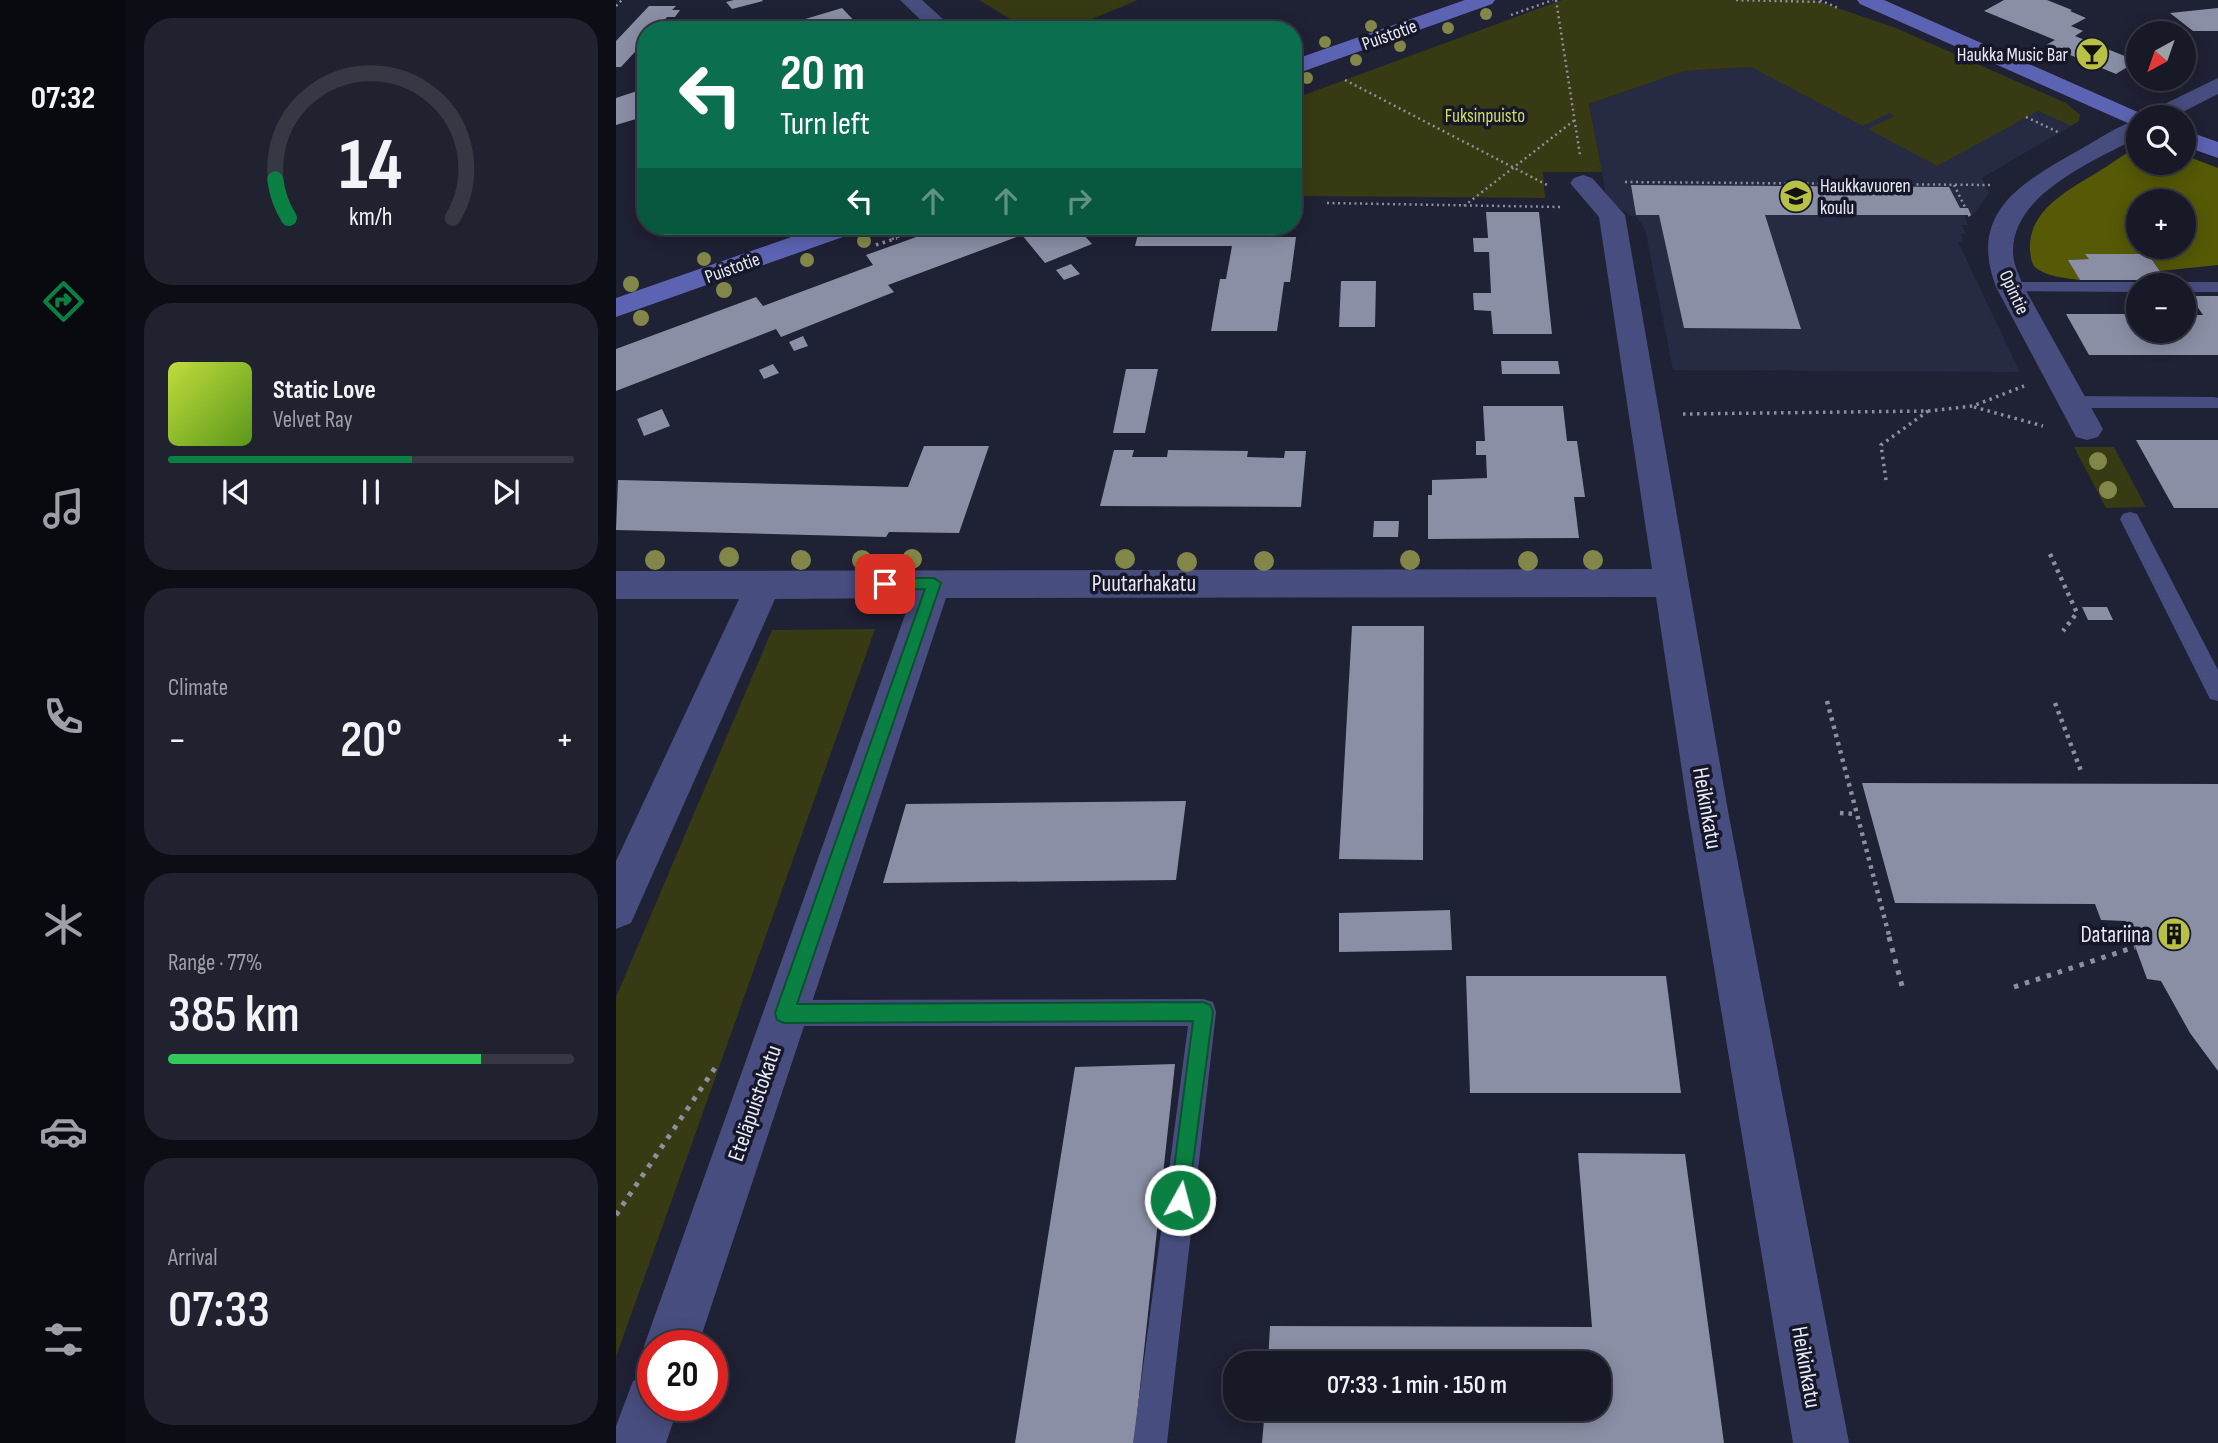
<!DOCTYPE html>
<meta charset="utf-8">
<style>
:root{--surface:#171927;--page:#20222f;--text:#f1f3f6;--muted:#9ea0a7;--line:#363844;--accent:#0b8043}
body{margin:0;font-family:"Sofia Sans Condensed",sans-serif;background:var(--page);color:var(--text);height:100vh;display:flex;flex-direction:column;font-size:26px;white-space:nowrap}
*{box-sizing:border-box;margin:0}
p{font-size:23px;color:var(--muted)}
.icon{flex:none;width:38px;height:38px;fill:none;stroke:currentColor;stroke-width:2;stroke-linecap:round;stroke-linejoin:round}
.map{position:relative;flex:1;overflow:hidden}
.sheet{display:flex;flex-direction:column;gap:18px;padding:18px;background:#0d0e15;width:490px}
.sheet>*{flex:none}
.top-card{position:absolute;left:21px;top:21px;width:665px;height:214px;border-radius:28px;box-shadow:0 4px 18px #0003,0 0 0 2px var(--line);background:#0b6e4f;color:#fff;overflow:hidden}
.needle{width:46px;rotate:220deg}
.tools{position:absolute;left:1510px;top:21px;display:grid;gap:14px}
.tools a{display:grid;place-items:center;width:70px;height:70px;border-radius:50%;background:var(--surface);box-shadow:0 4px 18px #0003,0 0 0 2px var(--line);font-size:35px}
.speed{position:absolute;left:21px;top:1330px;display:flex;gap:14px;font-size:35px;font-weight:700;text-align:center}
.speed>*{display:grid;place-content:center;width:91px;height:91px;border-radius:50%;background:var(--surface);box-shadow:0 4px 18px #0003,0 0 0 2px var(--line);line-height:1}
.speed .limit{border:10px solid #d22;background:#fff;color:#111}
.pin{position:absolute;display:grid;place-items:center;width:60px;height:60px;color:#fff;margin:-30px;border-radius:14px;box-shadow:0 4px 10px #0006}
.me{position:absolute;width:77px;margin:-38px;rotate:7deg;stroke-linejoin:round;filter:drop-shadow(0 0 5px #0008)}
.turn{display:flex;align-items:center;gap:24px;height:147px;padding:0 28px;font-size:32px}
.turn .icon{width:91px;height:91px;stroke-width:2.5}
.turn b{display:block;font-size:49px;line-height:60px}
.lanes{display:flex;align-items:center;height:66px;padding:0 28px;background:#0003;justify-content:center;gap:35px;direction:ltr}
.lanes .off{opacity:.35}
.big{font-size:52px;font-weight:600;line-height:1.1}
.sheet .widget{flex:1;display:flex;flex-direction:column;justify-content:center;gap:10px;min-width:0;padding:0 24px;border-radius:28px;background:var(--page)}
.sheet .dial{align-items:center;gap:0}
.dial svg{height:182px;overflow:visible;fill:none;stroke:var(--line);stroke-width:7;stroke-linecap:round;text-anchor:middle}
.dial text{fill:var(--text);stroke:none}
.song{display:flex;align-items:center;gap:21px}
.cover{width:84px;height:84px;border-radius:10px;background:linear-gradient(135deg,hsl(70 70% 55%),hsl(90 70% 35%))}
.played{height:7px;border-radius:4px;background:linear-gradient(90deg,var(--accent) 60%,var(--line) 60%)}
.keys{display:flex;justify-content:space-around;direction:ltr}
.heat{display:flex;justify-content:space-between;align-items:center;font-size:38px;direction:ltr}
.charge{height:10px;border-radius:5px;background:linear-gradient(90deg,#34c759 77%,var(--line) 0)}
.trip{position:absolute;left:607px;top:1351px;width:388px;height:70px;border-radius:28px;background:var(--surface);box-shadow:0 4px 18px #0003,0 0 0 2px var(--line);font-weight:600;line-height:70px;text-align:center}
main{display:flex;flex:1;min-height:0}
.tabs{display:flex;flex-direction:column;width:126px;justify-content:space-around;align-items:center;background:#090a10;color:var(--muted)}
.tabs .icon{width:49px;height:49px}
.tabs .active{color:var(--accent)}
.tabs b{font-size:32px;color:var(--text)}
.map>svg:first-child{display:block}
.built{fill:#272a43}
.green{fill:#373a12}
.forest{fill:#565905;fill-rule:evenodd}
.building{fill:#8b8fa6}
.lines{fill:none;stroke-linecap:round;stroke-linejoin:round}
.path-far3{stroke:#8d8f9e;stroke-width:2.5;stroke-dasharray:2 3.5;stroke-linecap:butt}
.path-far2{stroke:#8d8f9e;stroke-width:3.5;stroke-dasharray:2.5 4.5;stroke-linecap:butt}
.path-far1{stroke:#8d8f9e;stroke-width:4.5;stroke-dasharray:3.5 5;stroke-linecap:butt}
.path{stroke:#8d8f9e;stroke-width:5;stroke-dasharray:4.5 7;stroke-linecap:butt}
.lane{fill:#474d7e;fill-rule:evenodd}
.street{fill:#474d7e;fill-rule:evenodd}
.secondary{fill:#5c63b2;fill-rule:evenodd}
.tree{fill:#828749}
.route{fill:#0b8043;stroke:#07532c;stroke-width:2}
.labels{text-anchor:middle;stroke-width:7;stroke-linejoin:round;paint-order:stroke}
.far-street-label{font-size:19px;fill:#e8eaf7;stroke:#161829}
.far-poi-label{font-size:19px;fill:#e8eaf7;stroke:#161829;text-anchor:end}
.far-park-label{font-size:19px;fill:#d3db5b;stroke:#161829}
.street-label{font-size:23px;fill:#e8eaf7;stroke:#161829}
.poi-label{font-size:23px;fill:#e8eaf7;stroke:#161829;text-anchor:end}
</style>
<main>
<nav class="tabs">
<b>07:32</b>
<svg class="icon active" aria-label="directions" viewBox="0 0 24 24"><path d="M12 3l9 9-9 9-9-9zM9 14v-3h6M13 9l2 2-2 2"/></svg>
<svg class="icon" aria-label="music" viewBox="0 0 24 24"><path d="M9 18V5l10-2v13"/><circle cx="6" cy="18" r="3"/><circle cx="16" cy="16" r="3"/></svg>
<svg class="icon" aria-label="phone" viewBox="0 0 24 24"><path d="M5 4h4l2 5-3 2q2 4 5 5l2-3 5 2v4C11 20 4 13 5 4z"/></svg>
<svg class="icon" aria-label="climate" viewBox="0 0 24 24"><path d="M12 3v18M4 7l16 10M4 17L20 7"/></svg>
<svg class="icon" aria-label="car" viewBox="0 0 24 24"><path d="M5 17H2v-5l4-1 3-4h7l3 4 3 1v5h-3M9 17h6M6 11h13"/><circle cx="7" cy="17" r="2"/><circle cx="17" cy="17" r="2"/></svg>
<svg class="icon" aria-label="filters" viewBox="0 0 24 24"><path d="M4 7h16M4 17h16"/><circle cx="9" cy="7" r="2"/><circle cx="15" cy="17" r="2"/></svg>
</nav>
<section class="sheet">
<div class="widget dial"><svg viewBox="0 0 100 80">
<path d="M14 69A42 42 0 1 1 86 69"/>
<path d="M14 69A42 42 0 0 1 8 52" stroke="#0b8043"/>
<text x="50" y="56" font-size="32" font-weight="700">14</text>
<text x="50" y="72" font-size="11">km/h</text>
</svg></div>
<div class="widget">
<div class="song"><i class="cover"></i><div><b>Static Love</b><p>Velvet Ray</p></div></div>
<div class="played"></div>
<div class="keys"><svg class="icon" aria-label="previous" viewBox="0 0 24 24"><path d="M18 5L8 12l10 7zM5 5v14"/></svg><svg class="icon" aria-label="pause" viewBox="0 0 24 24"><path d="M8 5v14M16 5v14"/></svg><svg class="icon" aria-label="next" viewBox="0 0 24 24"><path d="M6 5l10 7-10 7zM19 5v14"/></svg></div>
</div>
<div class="widget"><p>Climate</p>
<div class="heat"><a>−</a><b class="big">20°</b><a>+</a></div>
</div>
<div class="widget"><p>Range · 77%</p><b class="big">385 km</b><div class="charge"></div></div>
<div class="widget"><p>Arrival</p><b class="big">07:33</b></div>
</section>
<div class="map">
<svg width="1602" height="1443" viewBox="0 0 1602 1443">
<rect width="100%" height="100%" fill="#1f2134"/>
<!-- built -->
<path class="built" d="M1228,18L1455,126L1366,178L1373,193L1357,215H1348L1352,225H1346L1350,234H1344L1348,242H1342L1404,372L1057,370L1029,229L1020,216H1015L991,200L973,104L1068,71L1133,67Z"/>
<!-- green -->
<path class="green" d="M363,0H522L449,30H412Z
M946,0H1198L1280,28L1450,103L1464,115L1463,121L1455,126L1422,111L1321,166L1252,129L1278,116L1274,113L1247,126L1135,67L1068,71L973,104L986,172H927L929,198L685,196L677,189V99Z
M1458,447H1498L1530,507L1490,508Z
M259,629L0,1357V997L156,630Z"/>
<!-- forest -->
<path class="forest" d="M1522,149V163H1568V155L1602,168V265L1544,271L1532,254H1470L1473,259L1453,260L1464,280C1450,278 1429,277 1418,266C1415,262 1415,256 1414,251C1411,209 1455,189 1485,170C1497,163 1509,152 1522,149ZM1522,201H1568V247H1522Z"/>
<!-- building -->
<path class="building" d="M118,0H146L147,1L116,9L110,2Z
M1388,0H1431L1456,10L1454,11L1470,18L1455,26L1467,31L1459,36L1521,61L1500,74L1430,45L1439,40L1368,11Z
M33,6H60L56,10H64L59,17H51L46,23H54L48,30H30V40L5,67H0V41Z
M226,8L247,30H170L166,26Z
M1602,8V31H1577L1554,13Z
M30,88V116L0,125V98Z
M1015,185L1333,187L1344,208H1352L1355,215H1149L1185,329L1068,328L1043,215H1020Z
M870,212H923L936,334H877L875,311L858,310L857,293H875L873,252H858L857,238H872Z
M331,226H464L471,233L467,234L476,244L429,263L406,235L272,285L278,292L165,337L160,329L0,391V349L140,297L147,306L257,265L250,255Z
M524,226H611L609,237H680L674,282H668L661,331H595L604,279H610L616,246H519Z
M1469,254H1532L1550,280H1464L1452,260L1473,259Z
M455,264L464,274L448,280L440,270Z
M725,281H760L759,327H723Z
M1574,296H1602V355H1473L1450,314H1522V331H1568V315H1587Z
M187,336L192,346L178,351L173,342Z
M885,361H942L944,374H886Z
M157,364L163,373L148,379L143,370Z
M510,369H542L529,433H497Z
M867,406H947L951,441H961L969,497H958L963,538L812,539V495H816V480L871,478L870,455H860V441H869Z
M46,409L54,426L28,436L21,419Z
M1520,440H1602V508H1558Z
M308,446H373L343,533L273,532L270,537L0,530L2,480L292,487Z
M498,450H518L516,457H551L552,450L632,451L631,457L668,458L669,451H690L685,507L484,506Z
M758,521H783L782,537H757Z
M1466,607H1491L1497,620H1472Z
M736,626H808L807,860L723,859Z
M1246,783L1602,784V1071L1574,1033L1545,981L1531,979L1510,921L1485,920L1479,904L1279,903Z
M570,801L560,880L267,883L290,804Z
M834,910L836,950L723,952V913Z
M850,976H1050L1065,1093H854Z
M559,1064L518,1443H399L459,1067Z
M962,1153L1069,1154L1108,1443H646L649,1409H984V1363H652L654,1326L976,1327Z"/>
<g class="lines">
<!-- path-far3 -->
<path class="path-far3" d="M940,0L964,155
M1120,0L1207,2
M1204,0L1222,8
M0,6L6,0
M895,15L937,0
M729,80L933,186
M1410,117L1444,133
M1009,182L1375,185
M1338,185L1355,219
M711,203L944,207
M677,204H683
M848,206L960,119
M276,239L313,226"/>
<!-- path-far2 -->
<path class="path-far2" d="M260,245L281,238
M1358,407L1427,426
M1067,414L1312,411L1357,406L1408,386
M1270,480L1265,445L1312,411"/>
<!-- path-far1 -->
<path class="path-far1" d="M1434,554L1461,613L1447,631
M1211,701L1274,939
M1439,703L1465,771
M1224,813L1240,814"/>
<!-- path -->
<path class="path" d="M1273,937L1286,986
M1398,987L1519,947
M0,1215L101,1065"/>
<!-- lane -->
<path class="lane" d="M1394,282H1522L1529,285H1522V292L1388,291L1386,287Z
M1568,282H1602V292H1568V285H1561Z
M1456,396L1598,397L1602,398V408H1456L1450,406L1447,402L1450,398Z
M1514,512L1521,514L1602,670V701L1594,699L1504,519L1507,514Z
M587,999L597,1002L600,1012L551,1443H517L572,1026H168L158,1023L155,1013L158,1003L168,1000Z"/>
<!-- street -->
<path class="street" d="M284,0H306L339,30H315Z
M1602,78V94L1557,117H1528L1532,112Z
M1522,120V137C1479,161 1397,193 1397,251C1397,264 1403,275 1408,287L1487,429L1482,437L1471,440L1460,437L1380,287C1351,211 1407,182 1465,149C1483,139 1502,125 1522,120Z
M967,175L976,178L1009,215L1112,811L1233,1443H1177L1072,811L1040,597L330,598L82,1346H37L36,1365L28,1346L295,598L159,599L15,923L0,929V861L123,599H0V571L1036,569L983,217L954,183L958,178Z
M37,1373V1405H63L50,1443H0V1426L17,1381Z"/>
<!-- secondary -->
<path class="secondary" d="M849,0H879L876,4L677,75V60Z
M1241,0H1268L1533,117H1522V126L1514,124L1244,4Z
M1568,130L1602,142V158L1568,146Z
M207,226H245L241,232L0,317V298Z"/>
</g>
<!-- trees -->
<g class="tree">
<circle cx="870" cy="14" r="6"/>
<circle cx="755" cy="26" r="6"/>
<circle cx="832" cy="28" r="6"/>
<circle cx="709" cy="42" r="6"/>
<circle cx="784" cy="46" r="6"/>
<circle cx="740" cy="60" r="6"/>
<circle cx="691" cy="78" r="6"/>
<circle cx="248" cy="241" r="7"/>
<circle cx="88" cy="259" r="7"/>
<circle cx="191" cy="260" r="7"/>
<circle cx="15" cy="284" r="8"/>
<circle cx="108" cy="290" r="8"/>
<circle cx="25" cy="318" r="8"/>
<circle cx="1482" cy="461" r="9"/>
<circle cx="1492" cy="490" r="9"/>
<circle cx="113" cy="557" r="10"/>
<circle cx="296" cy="559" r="10"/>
<circle cx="509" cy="559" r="10"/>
<circle cx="39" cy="560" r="10"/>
<circle cx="185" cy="560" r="10"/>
<circle cx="246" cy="560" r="10"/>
<circle cx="794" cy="560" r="10"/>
<circle cx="977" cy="560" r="10"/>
<circle cx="648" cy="561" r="10"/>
<circle cx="912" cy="561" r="10"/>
<circle cx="571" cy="562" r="10"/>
</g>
<!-- route -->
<path class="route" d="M269,578H318L325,583L181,1004L587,1002L594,1005L597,1012L571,1208L564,1211L557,1208L554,1200L577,1021L168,1023L161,1020L159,1013L309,589L269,590L262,584Z"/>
<!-- icons -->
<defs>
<symbol id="bar-disc" viewBox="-11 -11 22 22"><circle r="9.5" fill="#b9c046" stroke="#161829"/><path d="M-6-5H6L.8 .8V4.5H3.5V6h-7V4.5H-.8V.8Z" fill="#111"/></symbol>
<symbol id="school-disc" viewBox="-11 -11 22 22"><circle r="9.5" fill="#b9c046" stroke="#161829"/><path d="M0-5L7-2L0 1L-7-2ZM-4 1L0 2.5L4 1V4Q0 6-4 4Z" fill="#111"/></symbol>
<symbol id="building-disc" viewBox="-11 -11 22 22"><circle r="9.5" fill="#b9c046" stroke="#161829"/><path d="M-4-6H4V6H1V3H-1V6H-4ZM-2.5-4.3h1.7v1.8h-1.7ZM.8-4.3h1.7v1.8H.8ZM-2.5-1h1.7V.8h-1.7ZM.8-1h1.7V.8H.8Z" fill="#111"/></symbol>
</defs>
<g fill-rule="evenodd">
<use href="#bar-disc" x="1457" y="35" width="38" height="38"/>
<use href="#school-disc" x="1161" y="177" width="38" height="38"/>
<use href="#building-disc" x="1539" y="915" width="38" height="38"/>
</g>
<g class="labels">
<!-- far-street labels -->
<g class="far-street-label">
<text transform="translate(773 34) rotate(-20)" y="7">Puistotie</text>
<text transform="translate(116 267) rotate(-20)" y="7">Puistotie</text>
<text transform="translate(1399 292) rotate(65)" y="7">Opintie</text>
</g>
<!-- far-poi labels -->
<g class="far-poi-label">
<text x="1452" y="61">Haukka Music Bar</text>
<text x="1204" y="192" text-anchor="start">Haukkavuoren<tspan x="1204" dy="22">koulu</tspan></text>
</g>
<!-- far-park labels -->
<g class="far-park-label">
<text x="869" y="122">Fuksinpuisto</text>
</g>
<!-- street labels -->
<g class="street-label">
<text x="528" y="591">Puutarhakatu</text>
<text transform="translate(1092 808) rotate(80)" y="8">Heikinkatu</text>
<text transform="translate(138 1103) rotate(-71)" y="8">Eteläpuistokatu</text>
<text transform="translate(1191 1367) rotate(80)" y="8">Heikinkatu</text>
</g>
<!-- poi labels -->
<g class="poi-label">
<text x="1534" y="942">Datariina</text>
</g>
</g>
</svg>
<div class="tools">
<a><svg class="needle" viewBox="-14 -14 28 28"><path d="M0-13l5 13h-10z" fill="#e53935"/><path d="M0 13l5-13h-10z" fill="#9ea0a7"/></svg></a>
<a><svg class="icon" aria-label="search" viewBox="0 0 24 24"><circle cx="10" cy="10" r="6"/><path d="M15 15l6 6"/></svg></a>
<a>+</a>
<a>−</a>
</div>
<div class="speed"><div class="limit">20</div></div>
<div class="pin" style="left:269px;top:584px;background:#d93025"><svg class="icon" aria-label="arrive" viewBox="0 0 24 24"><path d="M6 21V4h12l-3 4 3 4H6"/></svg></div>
<svg class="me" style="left:564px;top:1200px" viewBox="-20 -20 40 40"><circle r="17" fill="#0b8043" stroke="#fff" stroke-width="3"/><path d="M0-11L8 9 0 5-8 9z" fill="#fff"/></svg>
<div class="trip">07:33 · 1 min · 150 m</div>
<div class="top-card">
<div class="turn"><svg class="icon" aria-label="left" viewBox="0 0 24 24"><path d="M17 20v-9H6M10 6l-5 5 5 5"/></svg><div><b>20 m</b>Turn left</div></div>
<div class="lanes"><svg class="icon" aria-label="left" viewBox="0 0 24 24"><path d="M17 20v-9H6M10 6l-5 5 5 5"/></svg><svg class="icon off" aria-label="ahead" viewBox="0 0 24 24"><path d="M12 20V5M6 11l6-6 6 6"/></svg><svg class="icon off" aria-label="ahead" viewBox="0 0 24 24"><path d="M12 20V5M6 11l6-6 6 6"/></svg><svg class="icon off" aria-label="right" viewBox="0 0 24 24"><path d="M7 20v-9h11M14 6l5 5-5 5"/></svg></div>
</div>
</div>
</main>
